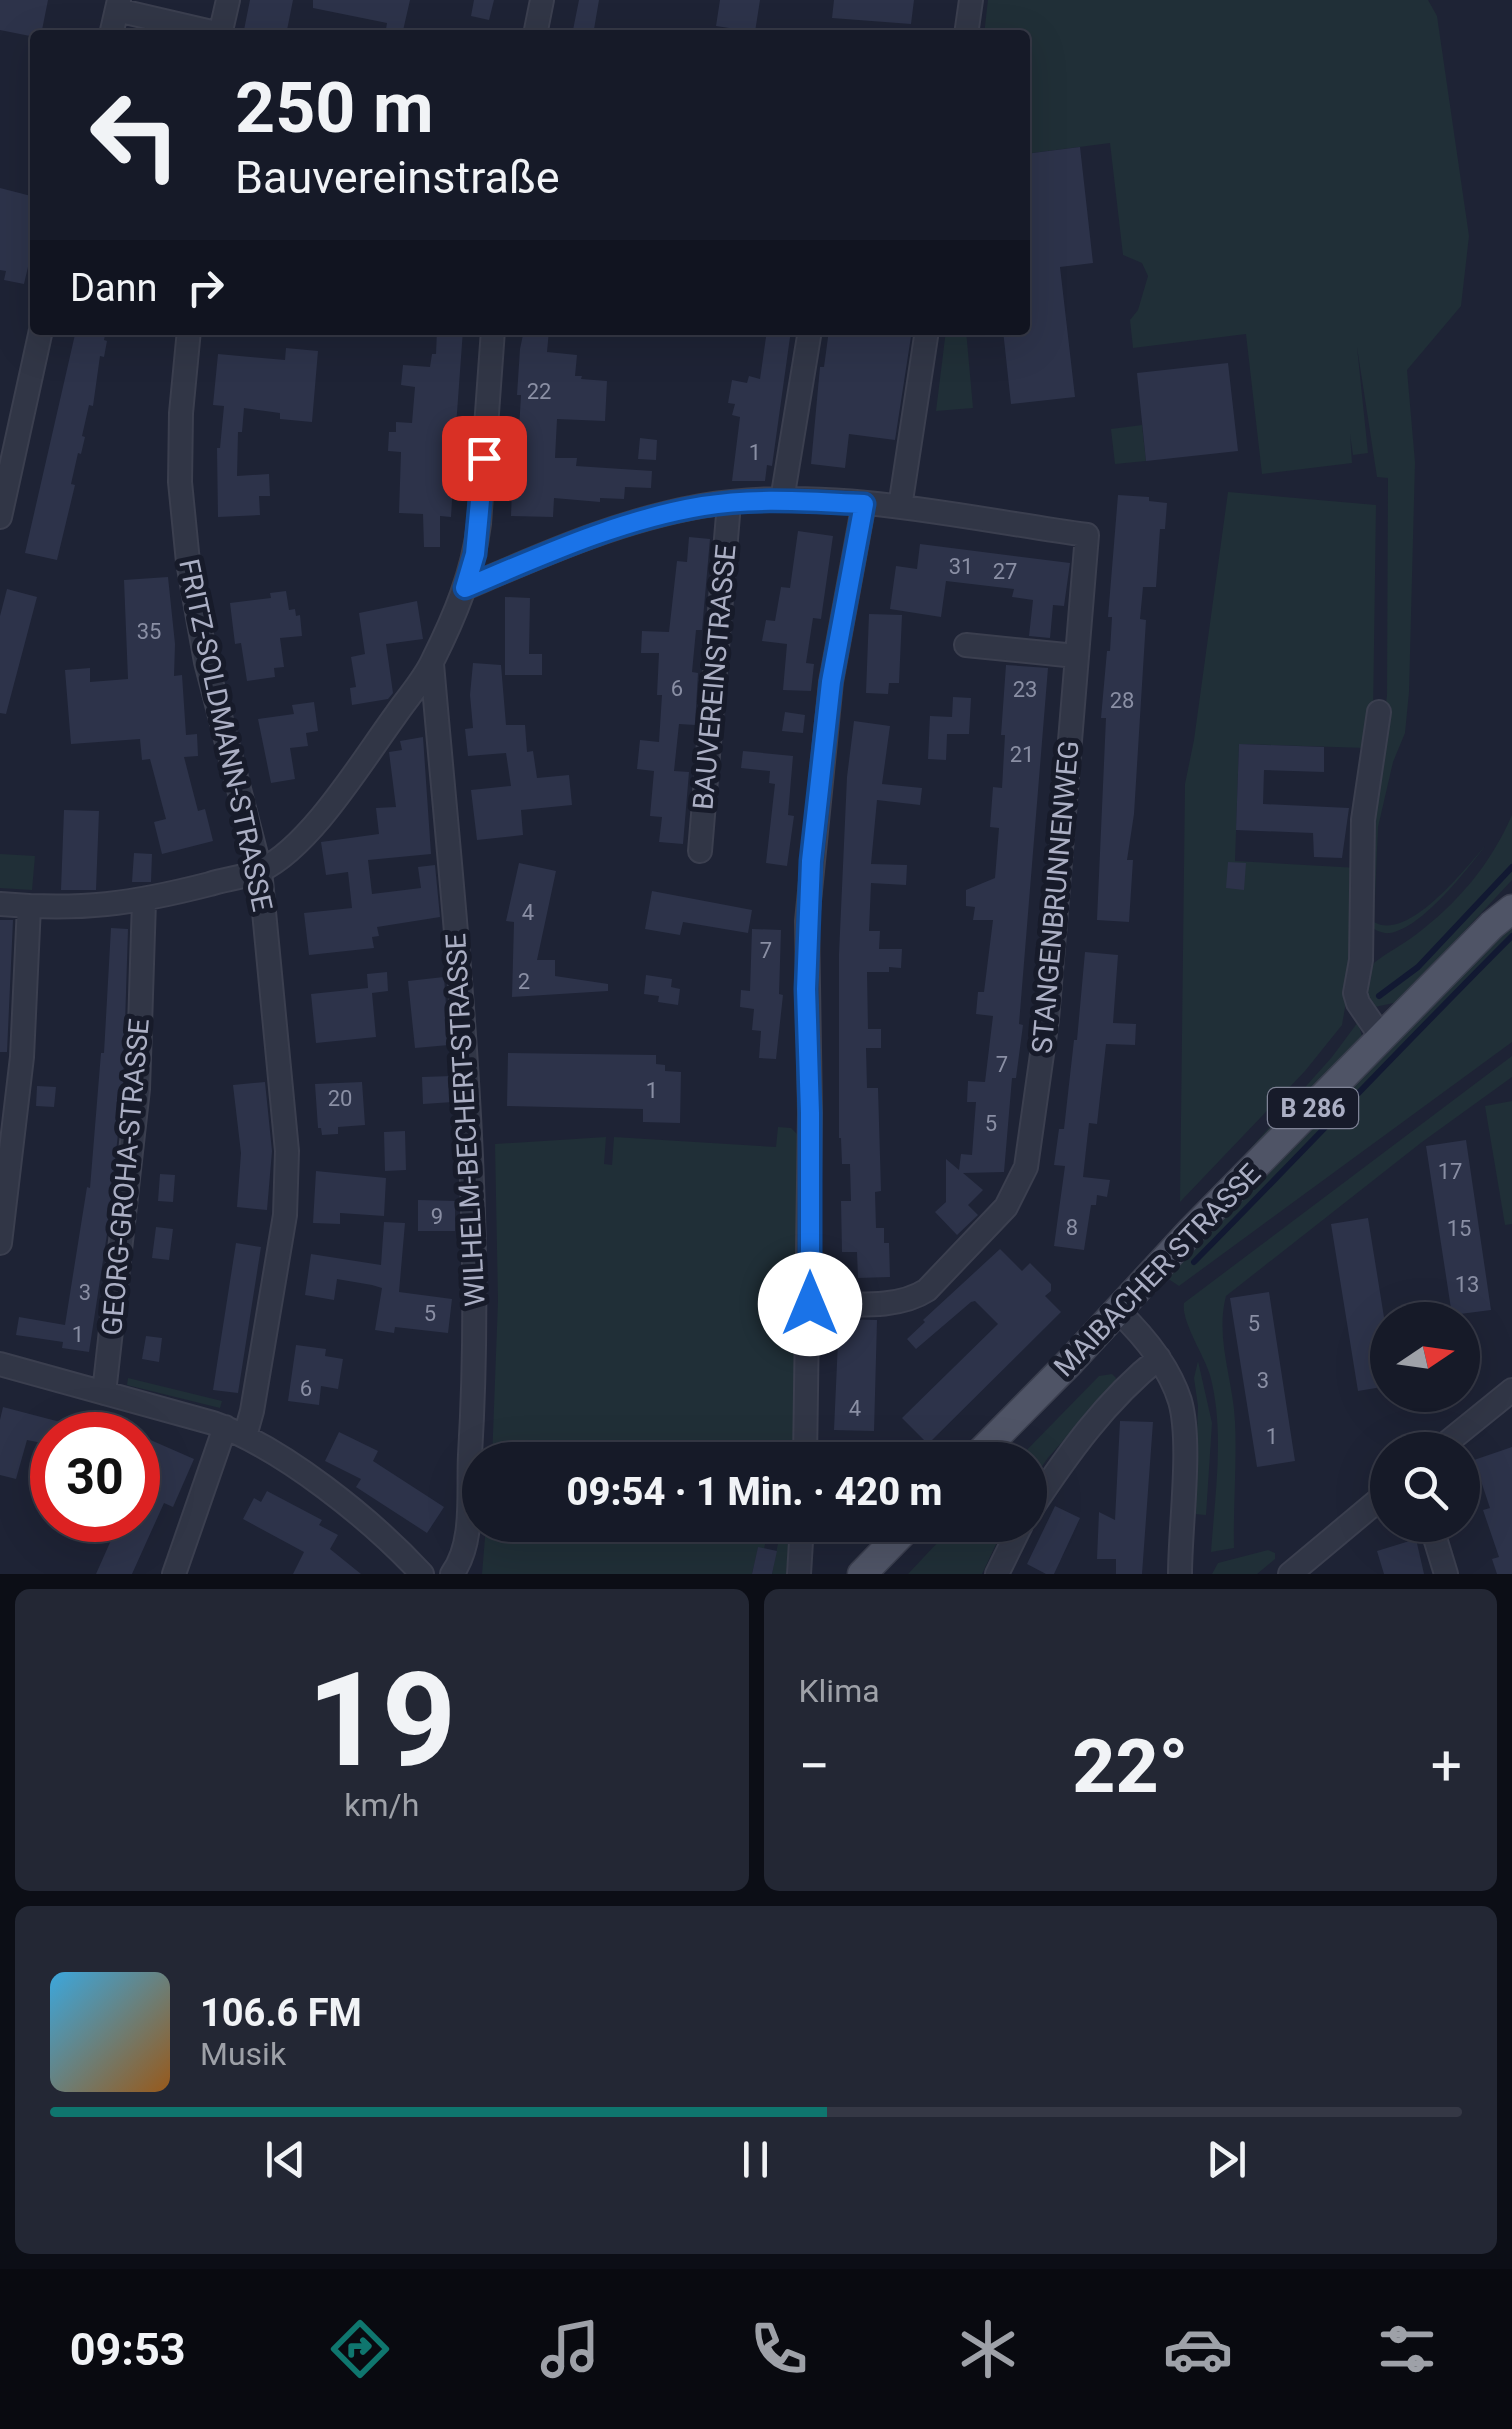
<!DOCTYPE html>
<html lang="de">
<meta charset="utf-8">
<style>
:root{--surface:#161a28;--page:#232734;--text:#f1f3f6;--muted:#9ea1a8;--line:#353845;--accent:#0f766e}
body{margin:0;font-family:Roboto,sans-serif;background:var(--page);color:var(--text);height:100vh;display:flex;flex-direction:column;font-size:38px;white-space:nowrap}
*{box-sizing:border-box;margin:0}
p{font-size:32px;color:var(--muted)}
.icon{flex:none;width:55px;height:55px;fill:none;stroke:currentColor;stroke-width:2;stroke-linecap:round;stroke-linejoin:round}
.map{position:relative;height:1574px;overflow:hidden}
.panel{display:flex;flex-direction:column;gap:15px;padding:15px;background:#0c0e16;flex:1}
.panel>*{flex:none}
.top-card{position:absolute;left:30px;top:30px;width:1000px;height:305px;border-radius:10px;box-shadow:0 10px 40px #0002,0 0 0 2px var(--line);background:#161a28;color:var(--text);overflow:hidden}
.needle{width:65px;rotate:77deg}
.tools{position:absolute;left:1370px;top:1302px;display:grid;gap:20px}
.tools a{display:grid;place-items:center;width:110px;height:110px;border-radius:50%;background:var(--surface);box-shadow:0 10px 40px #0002,0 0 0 2px var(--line);font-size:50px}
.speed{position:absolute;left:30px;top:1412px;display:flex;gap:20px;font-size:50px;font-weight:700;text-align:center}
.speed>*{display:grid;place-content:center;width:130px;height:130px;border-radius:50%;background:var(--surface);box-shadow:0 10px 40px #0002,0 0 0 2px var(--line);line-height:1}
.speed .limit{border:15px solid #d22;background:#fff;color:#111}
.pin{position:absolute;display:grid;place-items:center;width:85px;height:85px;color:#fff;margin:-42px;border-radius:20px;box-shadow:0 5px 15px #0006}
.me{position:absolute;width:110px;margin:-55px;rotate:0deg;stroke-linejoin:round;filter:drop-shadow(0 0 8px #0008)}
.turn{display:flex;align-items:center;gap:35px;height:210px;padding:0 40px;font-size:45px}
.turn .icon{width:130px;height:130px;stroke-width:2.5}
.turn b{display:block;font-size:70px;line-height:85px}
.then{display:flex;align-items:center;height:95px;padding:0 40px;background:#0003;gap:20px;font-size:38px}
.big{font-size:75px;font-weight:800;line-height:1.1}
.panel .card{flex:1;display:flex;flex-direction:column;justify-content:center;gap:15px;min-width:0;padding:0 35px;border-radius:15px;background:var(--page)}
.panel .dial{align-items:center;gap:0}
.dial b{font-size:130px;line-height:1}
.song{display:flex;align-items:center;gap:30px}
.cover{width:120px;height:120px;border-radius:15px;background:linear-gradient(135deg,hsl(200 70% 55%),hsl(30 70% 35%))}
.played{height:10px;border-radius:5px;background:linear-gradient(90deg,var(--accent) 55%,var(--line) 55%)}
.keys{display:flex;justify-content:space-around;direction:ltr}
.heat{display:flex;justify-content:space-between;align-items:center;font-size:55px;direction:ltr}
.panel .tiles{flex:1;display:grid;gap:15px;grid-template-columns:1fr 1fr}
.card:last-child{grid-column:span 2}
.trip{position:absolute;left:462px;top:1442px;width:585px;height:100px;border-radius:50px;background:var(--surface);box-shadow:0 10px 40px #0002,0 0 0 2px var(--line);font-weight:800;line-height:100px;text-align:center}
.tabs{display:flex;height:160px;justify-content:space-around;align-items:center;background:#090a10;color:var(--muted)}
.tabs .icon{width:70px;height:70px}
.tabs .current{color:var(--accent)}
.tabs b{font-size:45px;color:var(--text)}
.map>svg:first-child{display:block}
.green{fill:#202f37}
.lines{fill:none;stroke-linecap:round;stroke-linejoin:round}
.stream{stroke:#121932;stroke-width:6}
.building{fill:#2d334a}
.minor-casing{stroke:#3b3f4f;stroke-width:26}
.major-casing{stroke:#3b3f4f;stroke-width:31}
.minor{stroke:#313646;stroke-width:22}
.major{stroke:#4f5466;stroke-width:28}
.route-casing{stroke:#114b97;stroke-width:25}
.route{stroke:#1a73e8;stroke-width:18}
.labels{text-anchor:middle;stroke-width:10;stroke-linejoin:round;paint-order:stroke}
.number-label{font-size:22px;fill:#8a8fa4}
.shield{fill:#171b2a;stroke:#7f8396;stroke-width:2.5}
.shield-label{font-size:25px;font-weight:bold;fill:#abafc4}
.street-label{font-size:28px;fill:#abafc4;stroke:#171b2a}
</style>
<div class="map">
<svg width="1512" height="1574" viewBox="0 0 1512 1574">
<rect width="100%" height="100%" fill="#1e2335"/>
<!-- green -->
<path class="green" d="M988,0H1428L1437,16L1469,236L1461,306L1407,370L1415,462L1409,692L1405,733L1393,762L1378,827L1374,922C1408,942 1464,870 1485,846C1466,871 1422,928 1390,933C1381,934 1374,929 1368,925L1371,828L1387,695L1388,478L1377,477L1357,347L1368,453L1353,455L1350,434L1352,463L1262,474L1246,334L1133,348L1130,320L1138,310L1148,276L1142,263L1123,255L1110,143L1025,154V35H984Z
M946,330H966L973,408L936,411Z
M1142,425L1146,461L1115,464L1111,429Z
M1228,492L1376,505L1373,716L1367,748L1239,744L1235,861L1358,868L1353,962L1342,1025L1305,1071L1180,1202L1185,784L1194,740Z
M1512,815V880L1398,1002L1375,1007L1365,999L1367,971L1375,962C1388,952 1402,945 1414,936C1457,904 1491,864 1512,815Z
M0,854L35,856L32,890L0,888Z
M1512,923V1042L1179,1286L1167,1278Z
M1358,1022L1363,1040L1309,1097L1249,1150L1332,1057Z
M1512,1056V1077L1422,1142L1226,1296C1215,1338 1233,1379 1235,1421C1237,1463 1233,1505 1234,1548L1211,1552C1215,1494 1225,1431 1210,1375C1204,1355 1181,1321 1184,1303Z
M1512,1101V1224L1505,1225L1485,1106Z
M778,1127L791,1128L797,1134L794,1460H492L498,1301L495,1144L606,1137L604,1164L612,1165L614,1137L776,1147Z
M1198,1361L1212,1423L1206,1515L1194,1514L1198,1406L1194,1378Z
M1112,1374L1116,1378L1115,1382L1047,1459L1030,1484V1460H1017L1099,1376Z
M128,1378L222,1401L220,1408L127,1385Z
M486,1525H791L786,1574H772L779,1538L767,1535L764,1549L758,1548L752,1574H482Z
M954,1525H1005L982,1574H908Z
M1268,1550L1275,1553V1559L1257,1574H1212L1218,1563Z"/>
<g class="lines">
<!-- stream -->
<path class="stream" d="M1379,996L1418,967L1512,867
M1194,1262C1301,1154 1405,1043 1512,936"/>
</g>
<!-- building -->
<path class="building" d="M0,0H48L41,35L35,37L0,30Z
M250,0H293L286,35H243Z
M313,0H410L402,35H385L387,23L313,8Z
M474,0H494L489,20L471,16Z
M579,0H599L593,35H572Z
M720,0H760L755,32L716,26Z
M834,0H914L911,24L832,18Z
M1080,147L1093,263L1060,267L1075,397L1011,404L1003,330H1025V284L1032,283L1025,223V154Z
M0,188L35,197V237L24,284L4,280L6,271L0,270Z
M76,330H106L104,340L107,341L104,357L100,356L93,406L89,405L82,436L85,437L81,454L78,453L71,484L75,485L57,560L25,553Z
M437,330H463L454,454L455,484H453L451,517L440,516V547H424L423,514L399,513L401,452L388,451L389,432H396V422L412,423L415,387L401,385L403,365L430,367L432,354H436Z
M524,330H549L547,352L577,355L575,376H582L581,379L607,381L605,421L557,419L555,458H577L576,466L652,471L651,488L625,487L624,499L600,498V502L554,498L553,517L511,516L514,429H519L521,395H517L520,349Z
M767,330H791L772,466L767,465L765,481H732L740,417L732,415L735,404L728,403L732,380L747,383L749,376L760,379Z
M829,330H912L895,440L849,434L845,468L811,464L820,367H824Z
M286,348L318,351L312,422L280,419V413L244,408L242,432H238L237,476L269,474L270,496H259L260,515L218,517L217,448H220L224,406L213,405L218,354L285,360Z
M1228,363L1238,451L1146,461L1137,373Z
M640,438L657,440L656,460L638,459Z
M1118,495L1149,497V501L1167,503L1165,529H1160L1156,587H1143L1140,619L1146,620L1134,814L1127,860H1133L1129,922L1097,920L1106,718H1101L1107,651H1110L1112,617H1108Z
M798,531L833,536L821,619L813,618L806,663L814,664L811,691L783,690L787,644L762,641L766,620L775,621L781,587L790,588Z
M689,537L710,539L702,630H696L692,672L698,673L695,725L679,724L674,771L689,772L683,844L659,842L662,817L650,816L654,771L637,769L640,740L659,742L662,695H657L659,653H641L642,631L669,632L677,561L687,562Z
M920,544L1070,563L1064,606L1053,605L1050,638L1029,636L1033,600L1012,597L1014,589L946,581L941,617L890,609L896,566L917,569Z
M168,577L175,644L174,676L182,675L186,735L197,734L198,756L184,757L198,811L205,809L213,841L162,854L154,822L166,819L150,759L142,760L140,739L71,744L65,670L90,668V682L128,679L124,580Z
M7,589L37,597L6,714L0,713V616Z
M286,591L289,610L295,609L296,616L300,615L302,636L280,638L284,667L274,668L275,677L247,681L241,643L235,644L230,603L271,598L270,593Z
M505,597L530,598L529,654H542V675H505Z
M417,601L423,639L386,644L393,693L388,699L352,705L350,688L356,687L351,657L365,654L359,613Z
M869,614L902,615L899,683H889L888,694L866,693Z
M473,663L501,665L506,725H525L527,752L533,751L537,778L569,775L572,805L521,810L523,835L477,840L471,790L511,786L506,753L468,756L465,729L473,728L470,695Z
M1006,665L1048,668L1019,1024L1023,1025L1016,1078H1012L1004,1172L963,1173L983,1190L968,1205L978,1215L957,1235L935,1212L946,1202V1159L959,1170L961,1154L972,1155L976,1102H967L968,1081L985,1082L993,1016L976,1014L978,992H984L993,920H973L975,907L966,906V890L995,878L999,828L990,827L993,787L1002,788L1005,735H1001Z
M953,697L971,698L969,734H947L946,760L928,759L930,716L952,717Z
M314,702L318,731L306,733L308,746L290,748L295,779L271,783L258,719L294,714L292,705Z
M785,712L805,715L803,733L782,731Z
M854,721L890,726L882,784L922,788L920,805L877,800L871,864L907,865L906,885L871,883L869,931H880L879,949H902L901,968L889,967V972H867L868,1029H881V1048H866L867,1088H878L881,1191L875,1192L876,1228H884V1243H889L890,1277L858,1278L857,1252H842L841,1201H851L850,1164H842L841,1138H839V954L847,777Z
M423,737L431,854L368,860L372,894L421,888L418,867L435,865L440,917L377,927L379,936L372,937L374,948L309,955L304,913L352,908L348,872L326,875L321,842L379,834L376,808L396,807L389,752L402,750L400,741Z
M1239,744L1324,747V772L1264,770L1263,804L1349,808L1342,858L1314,857L1313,833L1236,830Z
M743,751L793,756L788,815L794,816L787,866L766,863L775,784L769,783L770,771L741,768Z
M64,810L99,811L96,890H61Z
M134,853L152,854L151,882H132Z
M1228,862L1246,863L1244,890L1226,888Z
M519,863L556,871L537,960H555V976L608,984V991L512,997L514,922L506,921Z
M652,891L752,910L748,933L683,922L680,935L645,929Z
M0,920H13L7,1052H0Z
M111,928L128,929L123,1088L107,1234L89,1352L62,1348L63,1342L16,1335L19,1317L65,1325L87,1187L90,1188L101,1053H104Z
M752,929L781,930L779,994L783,995L776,1059L759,1058L761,1031L752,1030L754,1009L740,1007L741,990L750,991Z
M1085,952L1118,955L1113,1023L1136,1024L1135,1045L1106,1044L1097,1124L1089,1123L1083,1177L1110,1180L1107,1197L1097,1195L1096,1205H1091L1084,1250L1054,1246L1065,1166L1054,1165L1059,1129H1064L1074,1040H1077Z
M387,972L388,991L372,993L376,1037L316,1043L311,994L368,988L367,974Z
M646,975L672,979L671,987L680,989L678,1005L658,1002L659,996L644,994Z
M444,977L449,1045L415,1048L408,981Z
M508,1053L656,1055V1064L665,1065V1071L681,1072L680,1123L643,1122V1109L507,1106Z
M452,1076L453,1102L423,1104L422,1077Z
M265,1082L272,1151L267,1210L237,1207L241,1153L233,1085Z
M362,1082L365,1125L338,1127V1134L322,1135L321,1128H318L315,1084Z
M37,1086L56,1087L54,1107L36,1106Z
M405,1131L406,1170L385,1171L384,1132Z
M1466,1140L1491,1310L1452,1315L1426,1146Z
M316,1171L386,1178L384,1216L340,1213V1224L313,1223Z
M160,1174L175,1175L173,1202L158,1201Z
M418,1200L455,1201V1231H418Z
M1368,1218L1388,1342V1386L1358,1391L1331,1224Z
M384,1222L405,1223L399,1292L452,1299L448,1333L395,1327L394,1333L375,1330L382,1288L372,1285L337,1279L334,1300L305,1295L311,1254L381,1265Z
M156,1227L173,1229L169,1260L152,1258Z
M236,1243L261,1247L238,1393L213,1390Z
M1000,1249L1022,1271L1030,1263L1051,1284V1291L1045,1296L1061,1312L928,1444L902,1418L998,1324L975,1301L971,1302L916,1349L907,1339L925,1322L923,1320Z
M1269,1292L1295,1461L1257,1467L1230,1298Z
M839,1319L877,1320L874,1431L834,1430Z
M146,1336L162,1338L159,1362L142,1359Z
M296,1345L326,1349L325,1356L343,1359L338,1389L321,1386L319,1405L288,1401Z
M3,1407L87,1429V1435H52V1445L27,1440L16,1479L0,1475V1420Z
M1120,1421L1153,1422L1142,1574H1116V1559H1097L1099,1512L1115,1520Z
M339,1432L378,1451L373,1461L444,1507L427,1533L356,1487L361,1479L325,1461Z
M146,1438L194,1459L173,1507L164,1503L132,1574H96L112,1538L108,1536L115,1520H138V1459Z
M1512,1447V1574H1497L1492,1559L1499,1557L1483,1510L1490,1508L1474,1460Z
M267,1491L322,1520L319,1525L338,1535L330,1549L361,1574H293L304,1552L243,1519L254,1498L261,1502Z
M1055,1506L1080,1518L1054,1574H1046L1027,1564Z
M1416,1539L1424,1574H1384L1377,1551Z
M758,1547L777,1551L772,1574H752Z"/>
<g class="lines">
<defs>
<path id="minor" d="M117,10L220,34
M111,35L119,0
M220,35L228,0
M535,35L542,0
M966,35L971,0
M189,330L181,413L180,482L188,562L206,662L260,870L287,1151L285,1215L252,1411L245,1436
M782,500L810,330
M900,507L927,330
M0,517L41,330
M465,588C542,555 617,521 701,506C828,484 961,518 1087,535L1047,1019L1026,1167L1006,1207L927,1290C895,1311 847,1303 809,1304
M966,645L1076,656
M432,664C455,928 486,1191 470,1455C468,1492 475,1543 452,1574
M1379,712L1363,820L1361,960L1355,993L1358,1003L1382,1038
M700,851L729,503
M0,904C81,911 132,904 210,884C226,879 246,877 261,870C311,846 362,761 395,716C407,698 424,680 433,660C455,616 473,573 479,524L493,330
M0,1243L22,1057L29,906
M1118,1311C1144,1336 1169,1366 1180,1401C1192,1443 1180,1527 1180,1574
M0,1364L213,1423C283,1448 371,1519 422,1574
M104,1393L138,1089L144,901
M1438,1450L1512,1390
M805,1460L810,1113L807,921L831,682L864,503
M1030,1511C1067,1455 1106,1400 1159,1358
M1431,1525L1446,1574
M174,1574L225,1427
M799,1574L802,1525
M997,1574L1021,1525
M1290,1574L1388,1492"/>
<path id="major" d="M973,1460L1071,1361L1192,1230L1492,925L1512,909
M862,1574L910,1525"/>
</defs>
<!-- minor casing -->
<use href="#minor" class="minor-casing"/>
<!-- major casing -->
<use href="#major" class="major-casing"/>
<!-- minor -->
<use href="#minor" class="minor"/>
<!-- major -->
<use href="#major" class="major"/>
</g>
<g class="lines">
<defs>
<path id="route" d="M484,458L475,554L465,588C543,555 619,520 703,506C757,497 811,502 864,504L831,682L811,861L806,989L810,1113V1304"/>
</defs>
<!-- route casing -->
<use href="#route" class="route-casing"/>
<!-- route -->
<use href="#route" class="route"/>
</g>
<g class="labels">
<!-- number labels -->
<g class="number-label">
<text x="539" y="399">22</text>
<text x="755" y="460">1</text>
<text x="961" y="574">31</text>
<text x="1005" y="579">27</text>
<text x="149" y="639">35</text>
<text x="677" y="696">6</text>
<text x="1025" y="697">23</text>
<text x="1122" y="708">28</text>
<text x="1022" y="762">21</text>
<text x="528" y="920">4</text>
<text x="766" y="958">7</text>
<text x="524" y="989">2</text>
<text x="1002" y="1072">7</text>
<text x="652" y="1098">1</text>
<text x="340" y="1106">20</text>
<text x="991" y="1131">5</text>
<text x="1450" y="1179">17</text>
<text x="437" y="1224">9</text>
<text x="1072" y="1235">8</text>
<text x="1459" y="1236">15</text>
<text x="1467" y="1292">13</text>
<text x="85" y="1300">3</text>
<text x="430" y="1321">5</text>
<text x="1254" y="1331">5</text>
<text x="78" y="1342">1</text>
<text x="1263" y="1388">3</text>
<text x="306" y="1396">6</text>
<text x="855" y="1416">4</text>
<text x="1272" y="1444">1</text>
</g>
<!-- shield labels -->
<rect class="shield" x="1268" y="1088" width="90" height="40" rx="8"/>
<g class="shield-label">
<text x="1313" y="1117">B 286</text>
</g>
<!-- street labels -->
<g class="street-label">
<text transform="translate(714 677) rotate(-85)" y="10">BAUVEREINSTRASSE</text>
<text transform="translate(226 735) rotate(78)" y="10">FRITZ-SOLDMANN-STRASSE</text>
<text transform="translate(1055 897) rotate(-85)" y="10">STANGENBRUNNENWEG</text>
<text transform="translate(465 1120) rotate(-93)" y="10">WILHELM-BECHERT-STRASSE</text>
<text transform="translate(125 1177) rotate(-85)" y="10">GEORG-GROHA-STRASSE</text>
<text transform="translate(1157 1270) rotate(-46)" y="10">MAIBACHER STRASSE</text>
</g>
</g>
</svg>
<div class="tools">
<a><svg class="needle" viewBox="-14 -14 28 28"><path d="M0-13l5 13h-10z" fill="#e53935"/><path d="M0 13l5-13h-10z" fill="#9ea1a8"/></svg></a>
<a><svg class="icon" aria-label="search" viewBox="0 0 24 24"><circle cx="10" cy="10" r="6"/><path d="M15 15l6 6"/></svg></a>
</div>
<div class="speed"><div class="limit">30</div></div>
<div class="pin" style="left:484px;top:458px;background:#d93025"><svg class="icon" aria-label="arrive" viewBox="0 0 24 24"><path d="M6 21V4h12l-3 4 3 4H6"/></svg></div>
<svg class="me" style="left:810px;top:1304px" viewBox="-20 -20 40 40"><circle r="19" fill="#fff"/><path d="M0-13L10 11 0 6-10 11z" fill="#1a73e8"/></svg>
<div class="trip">09:54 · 1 Min. · 420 m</div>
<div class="top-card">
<div class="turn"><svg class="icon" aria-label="left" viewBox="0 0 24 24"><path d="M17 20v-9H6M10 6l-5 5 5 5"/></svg><div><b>250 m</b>Bauvereinstraße</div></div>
<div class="then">Dann<svg class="icon" aria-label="right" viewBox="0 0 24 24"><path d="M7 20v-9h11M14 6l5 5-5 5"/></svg></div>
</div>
</div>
<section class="panel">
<div class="tiles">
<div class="card dial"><b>19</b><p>km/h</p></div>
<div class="card"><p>Klima</p>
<div class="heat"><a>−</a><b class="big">22°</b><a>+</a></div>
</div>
<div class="card">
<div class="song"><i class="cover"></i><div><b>106.6 FM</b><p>Musik</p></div></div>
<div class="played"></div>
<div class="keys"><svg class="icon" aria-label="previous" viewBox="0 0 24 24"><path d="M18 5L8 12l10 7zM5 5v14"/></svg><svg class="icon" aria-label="pause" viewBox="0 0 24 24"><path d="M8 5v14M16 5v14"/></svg><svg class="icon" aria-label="next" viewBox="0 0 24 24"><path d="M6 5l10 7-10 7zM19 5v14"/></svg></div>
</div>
</div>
</section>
<nav class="tabs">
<b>09:53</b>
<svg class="icon current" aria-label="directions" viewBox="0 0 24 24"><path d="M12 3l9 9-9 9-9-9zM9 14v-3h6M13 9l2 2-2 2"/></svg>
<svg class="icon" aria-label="music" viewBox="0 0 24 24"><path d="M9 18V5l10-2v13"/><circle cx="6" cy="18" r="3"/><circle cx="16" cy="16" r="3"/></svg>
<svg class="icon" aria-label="phone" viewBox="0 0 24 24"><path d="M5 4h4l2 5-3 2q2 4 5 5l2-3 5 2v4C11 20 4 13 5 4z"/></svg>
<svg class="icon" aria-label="climate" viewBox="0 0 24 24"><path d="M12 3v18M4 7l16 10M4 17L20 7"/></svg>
<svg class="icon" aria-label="car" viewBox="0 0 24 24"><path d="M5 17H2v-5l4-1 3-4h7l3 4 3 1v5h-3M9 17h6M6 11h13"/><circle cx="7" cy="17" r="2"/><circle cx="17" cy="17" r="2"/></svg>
<svg class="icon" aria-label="filters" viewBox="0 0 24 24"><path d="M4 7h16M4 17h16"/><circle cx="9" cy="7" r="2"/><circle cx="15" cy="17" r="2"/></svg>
</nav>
